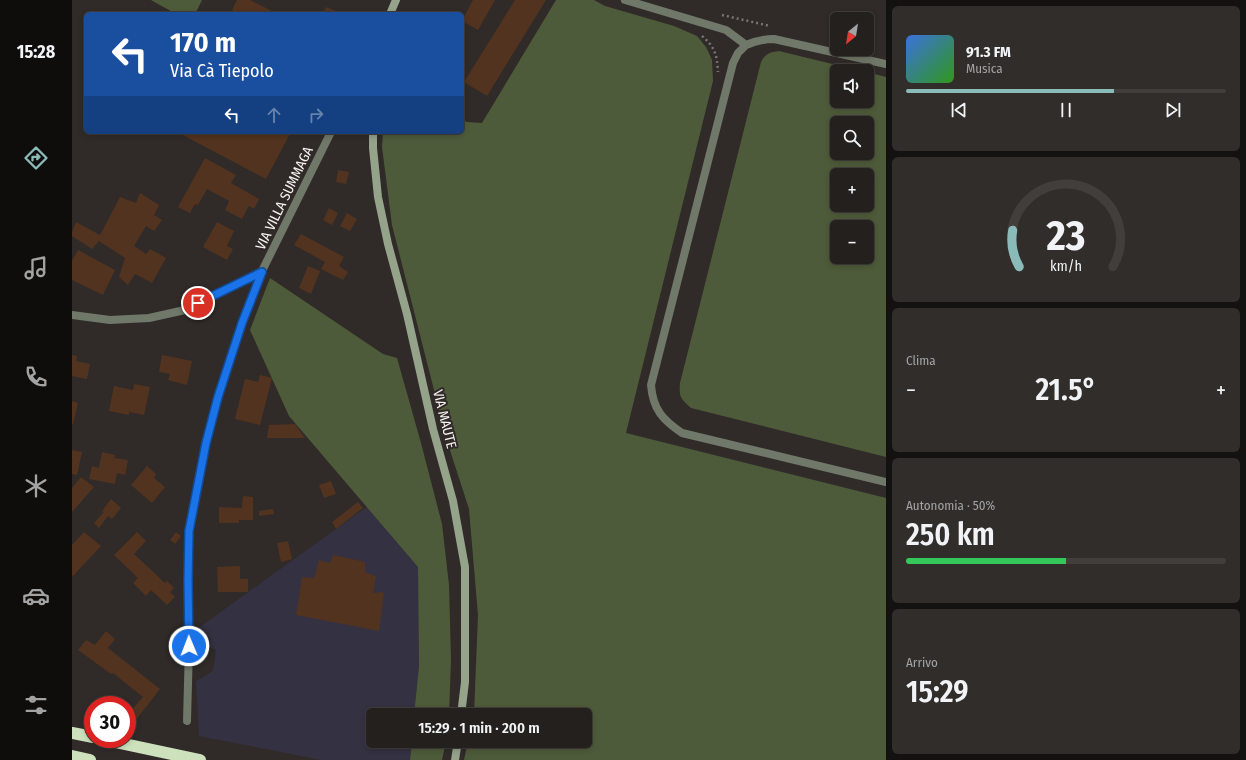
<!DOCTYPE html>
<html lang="it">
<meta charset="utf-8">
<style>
:root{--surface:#24201e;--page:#302d2b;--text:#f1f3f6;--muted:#a3a3a4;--line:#413e3c;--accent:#8bbbb9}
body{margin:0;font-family:"Fira Sans Condensed",sans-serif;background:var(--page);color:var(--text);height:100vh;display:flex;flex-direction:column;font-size:15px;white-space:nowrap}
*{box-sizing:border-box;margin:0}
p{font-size:13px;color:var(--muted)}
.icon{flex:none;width:22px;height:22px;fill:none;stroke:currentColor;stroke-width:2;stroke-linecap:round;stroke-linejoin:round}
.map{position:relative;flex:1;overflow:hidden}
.panel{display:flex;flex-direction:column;gap:6px;padding:6px;background:#141210;width:360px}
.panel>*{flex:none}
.hud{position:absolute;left:12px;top:12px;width:380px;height:122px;border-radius:6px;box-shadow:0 2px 6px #0003,0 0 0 1px var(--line);background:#1a4fa0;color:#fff;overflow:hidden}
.needle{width:26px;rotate:210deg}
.fabs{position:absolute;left:758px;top:12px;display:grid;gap:8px}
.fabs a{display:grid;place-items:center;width:44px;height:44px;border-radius:6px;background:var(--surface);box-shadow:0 2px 6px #0003,0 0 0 1px var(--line);font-size:20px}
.speed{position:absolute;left:12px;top:696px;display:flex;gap:8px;font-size:20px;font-weight:700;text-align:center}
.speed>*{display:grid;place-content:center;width:52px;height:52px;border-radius:50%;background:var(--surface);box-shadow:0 2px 6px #0003,0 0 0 1px var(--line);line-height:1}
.speed .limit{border:6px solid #d22;background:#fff;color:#111}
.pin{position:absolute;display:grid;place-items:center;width:34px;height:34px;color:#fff;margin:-17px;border:2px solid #fff;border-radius:50%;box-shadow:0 1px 4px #0007}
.me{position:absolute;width:44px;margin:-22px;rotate:359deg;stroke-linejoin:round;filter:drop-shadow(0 0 3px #0008)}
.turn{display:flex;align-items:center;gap:14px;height:84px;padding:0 20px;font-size:18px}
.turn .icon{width:52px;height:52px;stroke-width:2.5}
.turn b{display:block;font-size:28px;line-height:34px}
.lanes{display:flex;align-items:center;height:38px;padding:0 20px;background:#0003;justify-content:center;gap:20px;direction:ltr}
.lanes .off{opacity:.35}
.big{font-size:30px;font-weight:600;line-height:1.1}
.panel .card{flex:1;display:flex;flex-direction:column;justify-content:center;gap:6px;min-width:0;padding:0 14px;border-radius:6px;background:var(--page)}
.panel .dial{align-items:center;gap:0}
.dial svg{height:104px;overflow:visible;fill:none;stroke:var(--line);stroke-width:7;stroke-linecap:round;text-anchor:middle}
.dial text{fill:var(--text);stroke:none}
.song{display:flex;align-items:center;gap:12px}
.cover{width:48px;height:48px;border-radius:6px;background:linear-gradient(135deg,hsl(220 70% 55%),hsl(110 70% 35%))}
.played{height:4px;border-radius:2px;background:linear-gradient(90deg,var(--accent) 65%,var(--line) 65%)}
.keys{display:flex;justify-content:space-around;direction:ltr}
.heat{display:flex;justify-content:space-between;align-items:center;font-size:22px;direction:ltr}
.charge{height:6px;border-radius:3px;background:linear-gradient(90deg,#34c759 50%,var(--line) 0)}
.trip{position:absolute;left:294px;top:708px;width:226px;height:40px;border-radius:6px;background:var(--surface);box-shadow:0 2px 6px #0003,0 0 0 1px var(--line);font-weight:600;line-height:40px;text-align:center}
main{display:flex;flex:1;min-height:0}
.menu{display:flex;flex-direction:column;width:72px;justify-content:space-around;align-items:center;background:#0e0d0c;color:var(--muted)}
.menu .icon{width:28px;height:28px}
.menu .selected{color:var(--accent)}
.menu b{font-size:18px;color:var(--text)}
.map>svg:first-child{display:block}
.industrial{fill:#343142}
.green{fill:#4e5b3a;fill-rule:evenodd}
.building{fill:#52331f}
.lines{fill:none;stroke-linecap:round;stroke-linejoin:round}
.path{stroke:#797572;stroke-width:2.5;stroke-dasharray:2 3;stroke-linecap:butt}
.street{stroke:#707869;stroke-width:8}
.secondary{stroke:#95a38b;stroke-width:8}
.highway{stroke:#cde2bc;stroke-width:12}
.route-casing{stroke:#114b97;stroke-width:10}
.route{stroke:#1a73e8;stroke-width:7}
.labels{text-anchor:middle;stroke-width:4;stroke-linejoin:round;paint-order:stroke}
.street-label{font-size:14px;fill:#f7f3f1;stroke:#302b28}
</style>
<main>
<nav class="menu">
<b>15:28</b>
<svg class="icon selected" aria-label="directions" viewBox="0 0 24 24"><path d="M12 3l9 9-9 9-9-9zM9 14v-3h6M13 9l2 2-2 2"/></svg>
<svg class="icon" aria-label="music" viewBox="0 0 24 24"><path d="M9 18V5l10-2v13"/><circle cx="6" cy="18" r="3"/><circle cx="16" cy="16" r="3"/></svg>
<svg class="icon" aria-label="phone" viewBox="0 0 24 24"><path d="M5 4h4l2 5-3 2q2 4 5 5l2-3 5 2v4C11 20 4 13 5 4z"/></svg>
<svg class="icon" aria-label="climate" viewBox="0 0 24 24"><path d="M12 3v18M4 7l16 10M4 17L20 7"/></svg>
<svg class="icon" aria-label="car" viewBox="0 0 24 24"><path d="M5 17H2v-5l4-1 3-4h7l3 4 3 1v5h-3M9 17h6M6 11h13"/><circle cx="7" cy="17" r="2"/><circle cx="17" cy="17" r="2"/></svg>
<svg class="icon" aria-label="filters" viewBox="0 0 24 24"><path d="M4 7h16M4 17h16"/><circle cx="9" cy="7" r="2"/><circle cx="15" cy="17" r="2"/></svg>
</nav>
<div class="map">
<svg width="814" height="760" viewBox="0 0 814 760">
<rect width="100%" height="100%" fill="#302b28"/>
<!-- industrial -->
<path class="industrial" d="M296,506L346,567L347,666L342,715H301V741H340L338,760H249L127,736L124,681L141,671L144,650L125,642V629Z"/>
<!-- green -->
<path class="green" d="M79,0H130L123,14H104Z
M484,0H522L533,6L602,26L625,36L634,47L640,60L641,81L554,433L814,498V760H392L396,741H513V715H402L406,615L397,509L375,441L320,225L310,147L311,132H390V119L395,122L410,123Z
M707,51L789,71H765V101H795V72L814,77V457L619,408C608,398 607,397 608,383L689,62C693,54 698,52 707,51ZM765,123H795V153H765ZM765,175H795V205H765ZM765,227H795V257H765Z
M198,278L311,354L325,358L349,443L370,524L377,585L379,660L377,715H342L347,666L346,567L217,416L178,330Z
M340,741H374L370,760H338Z"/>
<!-- building -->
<path class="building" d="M165,0H178L200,11L198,14H167L160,10Z
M401,0H423L406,30L390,21Z
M443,0H474L415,96L392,82Z
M254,7L264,11L263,14H251Z
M105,132H219L194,179Z
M133,158L164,175L159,183L187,199L182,209L177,206L170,219L153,210L157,201L135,189L126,205L123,204L118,213L106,207Z
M266,170L277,172L274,184L264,182Z
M68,193L87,205L82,215L90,220L82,231L74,226L62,246L74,254L78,249L94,258L80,283L63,274L56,285L47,277L53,258L27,241L20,249L0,236V232L4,222L28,235L48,197L64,203Z
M257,208L266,213L260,225L251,220Z
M275,213L285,219L278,231L268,226Z
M145,222L162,231L155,246L161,249L155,260L131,247Z
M229,234L272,257L267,266L276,272L271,280L249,269L253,262L222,245Z
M6,250L43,270L31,295L0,280V261Z
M236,266L248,271L239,294L227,288Z
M0,355L5,356L4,361L18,364L15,379L0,376Z
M90,355L120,361L115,385L96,380L98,374L87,372Z
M188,375L200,378L188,425L163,419L173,379L186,382Z
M62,384L78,387L72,415L57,412V415L37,411L42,386L61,390Z
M0,401L6,403L1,424H0Z
M223,424L233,438H195L197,425Z
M0,450L10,452L5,475L0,474Z
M30,452L43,455L42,458L56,460L53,475L45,473L43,484L17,479L20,466L27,468Z
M75,466L84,474L82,478L93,487L80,503L59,485Z
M9,477L22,487L0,512V488Z
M259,481L264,494L252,498L247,485Z
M171,496L181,497V520H167V523H147V507L170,508Z
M39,499L49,508L40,519L36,516L27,528L22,523L32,512L30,511Z
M286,502L291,508L264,529L260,522Z
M201,509L202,514L187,516V511Z
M12,532L29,546L1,576L0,575V545Z
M65,532L74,541L62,554L93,583L95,581L102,588L98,592L103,597L95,605L79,590L74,596L61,583L66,578L42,555Z
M104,532L109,536L103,544L98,540Z
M216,541L220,559L209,562L205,543Z
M261,555L293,562V572L304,576L301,593L312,592L307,631L224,615L230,577L242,578L247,560L258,563Z
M168,566V579H176V592H146L145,567Z
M34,631L43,639L36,648L88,689L63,721L55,717V715L71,697L41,673L39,674L6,650L14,640L23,645Z"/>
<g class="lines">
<!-- path -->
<path class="path" d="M650,15L698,26
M630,36C643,47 645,55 646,72"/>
<!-- street -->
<path class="street" d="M553,0L654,30L674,45C683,41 692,39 702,39L814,64
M674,45L666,53L661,63L579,385C581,410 591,420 610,433L814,482
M0,315L38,320L77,318L113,310L190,271
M115,721L117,646L116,580L117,531L134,443L146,397L170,323L190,271L259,132"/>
<!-- secondary -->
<path class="secondary" d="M318,14L324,0
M301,132V148L306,197L316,244L335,314L361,429L381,501L393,567V682L389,715
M383,760L386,741"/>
<!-- highway -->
<path class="highway" d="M0,733L21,737
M29,739L128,760
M0,756L18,760"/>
</g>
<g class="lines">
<defs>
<path id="route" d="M117,646L116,580L117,531L134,443L146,397L170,323L190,272L126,303"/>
</defs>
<!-- route casing -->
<use href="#route" class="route-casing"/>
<!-- route -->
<use href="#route" class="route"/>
</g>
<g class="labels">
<!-- street labels -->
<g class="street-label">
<text transform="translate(212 198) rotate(-64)" y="5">VIA VILLA SUMMAGA</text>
<text transform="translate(373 419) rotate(76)" y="5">VIA MAUTE</text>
</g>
</g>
</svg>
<div class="fabs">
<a><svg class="needle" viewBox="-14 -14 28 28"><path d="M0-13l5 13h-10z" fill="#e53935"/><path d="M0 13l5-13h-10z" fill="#a3a3a4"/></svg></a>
<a><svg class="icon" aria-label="sound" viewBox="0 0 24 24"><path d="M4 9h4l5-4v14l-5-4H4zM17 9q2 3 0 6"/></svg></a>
<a><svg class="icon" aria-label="search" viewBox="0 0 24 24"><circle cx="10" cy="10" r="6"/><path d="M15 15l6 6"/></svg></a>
<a>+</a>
<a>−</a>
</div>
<div class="speed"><div class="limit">30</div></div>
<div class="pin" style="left:126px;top:303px;background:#d93025"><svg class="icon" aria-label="arrive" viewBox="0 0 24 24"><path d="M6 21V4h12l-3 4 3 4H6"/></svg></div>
<svg class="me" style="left:117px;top:646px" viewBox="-20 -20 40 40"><circle r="17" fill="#1a73e8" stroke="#fff" stroke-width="3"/><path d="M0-11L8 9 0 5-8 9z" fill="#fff"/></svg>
<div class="trip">15:29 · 1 min · 200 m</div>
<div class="hud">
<div class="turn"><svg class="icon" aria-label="left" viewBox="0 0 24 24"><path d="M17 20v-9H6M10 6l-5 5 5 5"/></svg><div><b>170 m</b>Via Cà Tiepolo</div></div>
<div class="lanes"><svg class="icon" aria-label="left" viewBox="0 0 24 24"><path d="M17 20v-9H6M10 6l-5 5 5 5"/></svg><svg class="icon off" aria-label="ahead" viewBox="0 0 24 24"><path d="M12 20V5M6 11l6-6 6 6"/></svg><svg class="icon off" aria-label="right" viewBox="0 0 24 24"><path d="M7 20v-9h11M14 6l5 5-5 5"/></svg></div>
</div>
</div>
<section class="panel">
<div class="card">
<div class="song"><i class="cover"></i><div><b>91.3 FM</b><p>Musica</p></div></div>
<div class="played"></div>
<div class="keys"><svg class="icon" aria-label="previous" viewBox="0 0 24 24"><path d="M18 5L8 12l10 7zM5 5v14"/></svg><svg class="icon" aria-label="pause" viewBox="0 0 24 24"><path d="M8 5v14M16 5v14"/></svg><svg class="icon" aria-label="next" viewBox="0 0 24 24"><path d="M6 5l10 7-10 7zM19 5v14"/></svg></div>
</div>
<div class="card dial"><svg viewBox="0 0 100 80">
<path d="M14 69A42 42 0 1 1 86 69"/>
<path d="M14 69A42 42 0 0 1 9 41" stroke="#8bbbb9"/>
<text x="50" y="56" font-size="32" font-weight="700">23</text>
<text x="50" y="72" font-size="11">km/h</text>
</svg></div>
<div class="card"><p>Clima</p>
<div class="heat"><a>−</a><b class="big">21.5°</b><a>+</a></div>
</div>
<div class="card"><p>Autonomia · 50%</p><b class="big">250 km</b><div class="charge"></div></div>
<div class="card"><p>Arrivo</p><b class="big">15:29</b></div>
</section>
</main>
